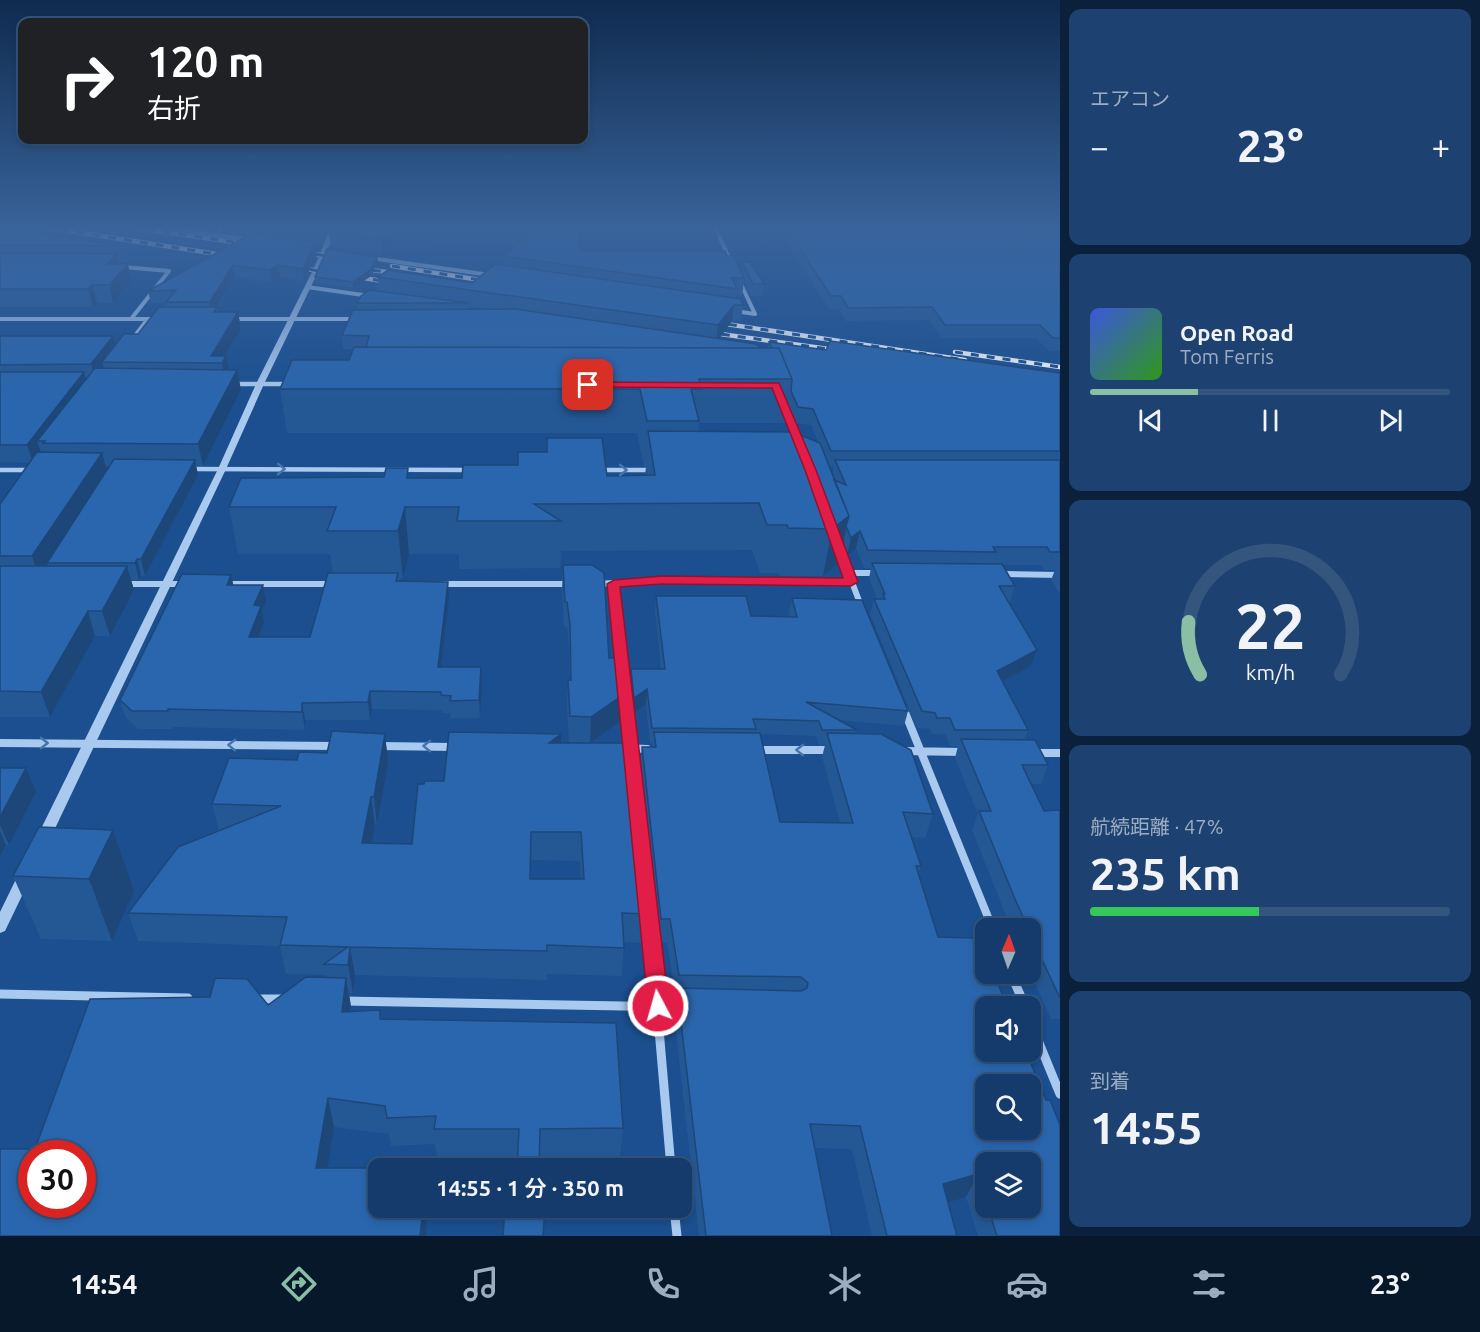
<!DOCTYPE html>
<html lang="ja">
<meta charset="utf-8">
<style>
:root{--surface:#143b6b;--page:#1d4271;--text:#f1f3f6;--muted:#9dadc1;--line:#33557e;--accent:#8abfa5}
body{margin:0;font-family:Ubuntu,"Noto Sans JP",sans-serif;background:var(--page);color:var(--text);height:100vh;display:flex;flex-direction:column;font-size:22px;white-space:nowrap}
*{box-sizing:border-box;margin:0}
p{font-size:20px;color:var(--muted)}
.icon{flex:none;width:33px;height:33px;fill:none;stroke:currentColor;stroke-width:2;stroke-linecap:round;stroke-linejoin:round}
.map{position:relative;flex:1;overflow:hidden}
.panel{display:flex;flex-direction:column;gap:9px;padding:9px;background:#0b203b;width:420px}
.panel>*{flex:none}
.hud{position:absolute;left:18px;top:18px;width:570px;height:126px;border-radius:12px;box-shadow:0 3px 9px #0003,0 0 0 2px var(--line);background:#202124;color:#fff;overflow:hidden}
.needle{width:39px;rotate:2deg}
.controls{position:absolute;left:975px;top:918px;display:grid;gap:12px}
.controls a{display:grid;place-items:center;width:66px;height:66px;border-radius:12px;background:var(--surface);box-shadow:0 3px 9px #0003,0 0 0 2px var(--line);font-size:30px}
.speed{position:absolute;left:18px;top:1140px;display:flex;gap:12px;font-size:30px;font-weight:700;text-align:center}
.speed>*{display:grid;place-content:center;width:78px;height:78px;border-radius:50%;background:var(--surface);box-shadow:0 3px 9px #0003,0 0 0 2px var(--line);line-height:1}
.speed .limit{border:9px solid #d22;background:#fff;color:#111}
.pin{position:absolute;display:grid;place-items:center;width:51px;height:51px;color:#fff;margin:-26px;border-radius:12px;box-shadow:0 3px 9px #0006}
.me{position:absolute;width:66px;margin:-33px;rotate:354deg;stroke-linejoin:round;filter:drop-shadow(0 0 4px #0008)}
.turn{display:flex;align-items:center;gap:21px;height:126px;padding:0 30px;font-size:27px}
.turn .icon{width:78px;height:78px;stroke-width:2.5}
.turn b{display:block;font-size:42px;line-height:51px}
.big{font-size:45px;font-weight:600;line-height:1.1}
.panel .tile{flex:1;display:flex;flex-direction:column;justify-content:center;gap:9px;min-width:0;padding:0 21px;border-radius:12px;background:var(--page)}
.panel .dial{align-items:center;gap:0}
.dial svg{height:156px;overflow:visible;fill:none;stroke:var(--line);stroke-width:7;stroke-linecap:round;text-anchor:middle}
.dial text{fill:var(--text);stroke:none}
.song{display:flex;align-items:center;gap:18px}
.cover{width:72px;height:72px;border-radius:9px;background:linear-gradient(135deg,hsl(230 70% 55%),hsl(110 70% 35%))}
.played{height:6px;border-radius:3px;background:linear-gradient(90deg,var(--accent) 30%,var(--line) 30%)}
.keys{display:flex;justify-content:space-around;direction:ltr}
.heat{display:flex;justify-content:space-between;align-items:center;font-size:33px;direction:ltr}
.charge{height:9px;border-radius:4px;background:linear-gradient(90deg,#34c759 47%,var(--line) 0)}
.trip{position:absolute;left:368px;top:1158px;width:324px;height:60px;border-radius:12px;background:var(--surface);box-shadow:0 3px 9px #0003,0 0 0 2px var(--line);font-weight:600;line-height:60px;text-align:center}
.dock{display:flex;height:96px;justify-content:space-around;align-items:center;background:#08182b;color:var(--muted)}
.dock .icon{width:42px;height:42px}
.dock .active{color:var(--accent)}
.dock b{font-size:27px;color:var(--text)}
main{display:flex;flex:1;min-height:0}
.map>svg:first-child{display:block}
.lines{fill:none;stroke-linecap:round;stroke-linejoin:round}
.minor-far4{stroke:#a9c9ee;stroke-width:4}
.minor-far3{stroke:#a9c9ee;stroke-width:4.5}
.minor-far2{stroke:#a9c9ee;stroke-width:6}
.minor-far1{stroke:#a9c9ee;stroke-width:8}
.minor{stroke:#a9c9ee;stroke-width:9}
.tertiary{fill:#a9c9ee;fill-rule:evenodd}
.rail-casing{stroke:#fff;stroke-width:4.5}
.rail{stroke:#1b4f8f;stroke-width:3;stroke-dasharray:8;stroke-linecap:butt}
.wall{fill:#245895;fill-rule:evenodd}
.shaded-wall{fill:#1d4779}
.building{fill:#2a66ad;stroke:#1d4779;stroke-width:1.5;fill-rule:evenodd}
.oneway{stroke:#4674ac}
.route{fill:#e11d48;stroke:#92132f;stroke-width:1.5}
</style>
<main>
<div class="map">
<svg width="1060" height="1236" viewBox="0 0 1060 1236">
<rect width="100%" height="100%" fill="#1b4f8f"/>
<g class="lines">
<!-- minor-far4 -->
<path class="minor-far4" d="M164,227L250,240
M715,227L731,262
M217,235L223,227
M370,258L490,275
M123,267L169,271L131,319
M740,282L755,314
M307,287L370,296
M735,311L755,314
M0,319H157
M231,319H355
M131,341L147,320"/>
<!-- minor-far3 -->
<path class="minor-far3" d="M232,384H290
M785,408L797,438
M191,469L468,470
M0,470H30
M599,470H651"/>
<!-- minor-far2 -->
<path class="minor-far2" d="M838,545L861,606
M848,573H877
M1002,574L1060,575
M126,584H185
M225,584H332
M441,584H569
M597,584L662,580L851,582
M614,584L624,684"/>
<!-- minor-far1 -->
<path class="minor-far1" d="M624,682L650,927
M904,710L992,927
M0,743L335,746
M379,746L455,747
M625,748L647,749
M757,750H830
M904,751L962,752
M1036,753H1060"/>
<!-- minor -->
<path class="minor" d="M650,925L671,1168
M992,925L993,928
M1011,974L1025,1006
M0,994L188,998
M256,999H281
M343,1001L680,1007
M1030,1021L1060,1094
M674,1208L677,1236"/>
<!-- tertiary -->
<path class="tertiary" d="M331,227H337L319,270L264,384L226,469L50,839L48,843L43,844L38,843L36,839L218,469L256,384L313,270Z
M24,872L29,873L31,877L5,931L0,933V912L19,873Z"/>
<defs>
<path id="rail" d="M45,227L229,256
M131,227L253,245
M300,252L342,258
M392,266L493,282
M294,267L395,283
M357,268L401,274
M713,322L965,360
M706,332L843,351
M955,352L1060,367"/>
</defs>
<!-- rail casing -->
<use href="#rail" class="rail-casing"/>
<!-- rail -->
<use href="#rail" class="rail"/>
</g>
<!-- wall -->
<path class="wall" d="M229,227H328L320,246L316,245L317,254L304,281L280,277L272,282L235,277L217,307L218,312H238L241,329L224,356L229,370H237L241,390L203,466H196L198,475L145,576H141L139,580H131L134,590L110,636H95L50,717H0V504L29,463L0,462V336H113L116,346L138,334L167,307L166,303H151L148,291L265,235V229H230ZM105,466H110L107,471Z
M331,227H396L382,255L331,247L329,231Z
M580,227V251L727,256L741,271L742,262L764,284L762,296H751L744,280L742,296H736V299L743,305L741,321H732L719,339L761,348H768L769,342L826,350L1060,373V594L1051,580L1055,570H1044L1041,565H1002L1015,586L1010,601H1008L1031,666L1002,681L1028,730L1024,740L1048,765L1041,784H1031L1044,811L1060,810V1019H1051L1030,972V928H1011L972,830L978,814L955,758L958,746H950L945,734H932L930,729L917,728L870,614L874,599H877L869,578L871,568H864L856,548L847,556L843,543L839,563L823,576H780L779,573H760L752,550L561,551L560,568L459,569V554H409L403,579H399V581L449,598L441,667H481L482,685L480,718H451V713H442V710L372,709L370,720H305V730L173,727V729H138L126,718L120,700L231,575L233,585H263L266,602L262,611L264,623L259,637H310L333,573L330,554H238L229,507L409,478L645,475L646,467H644L637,433H287L280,389L349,360L353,349H343L342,335L358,310L357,303L379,291L378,277L472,283L503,265V256L515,246L439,245L438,229ZM469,306L490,309H469ZM788,406L795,423L811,425L818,442L698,432L699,423H786ZM829,467H834L832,475Z
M729,227H757L756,229L731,230Z
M777,227H1060V351H1049L1036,338H941L929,320L846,321L838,309H829Z
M0,229L125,246L129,263H119L131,281L113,303H97L93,307H0Z
M377,257L378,263L371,276L353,288L315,283V277Z
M563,565L609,658L624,694L622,720L590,743L569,742L567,706L568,680H570L569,649L567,627H564L562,589Z
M656,596L751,616L790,617L789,613L792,598L908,711L904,726L839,720L857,730L856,733L933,814L925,838L911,837L921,866L918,874L938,937L1060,1236H978L966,1197L948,1202L957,1236H872L852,1149L815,1148L832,1236H699L674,1013L676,999L667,943H658L639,771L642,747H652L653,743H650L646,704L633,713L630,683L631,669H661L655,610ZM760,734L816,736L819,745H825L822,757L840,822H780ZM986,1162L1030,1208H986Z
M385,734L388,763L377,825H375L371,843L412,844L424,784L444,781L561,734V743L648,914L645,943L624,942L622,976L547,974V980L355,975L353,993H349L351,1007V1011L380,1010L382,1019L623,1128L620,1157H437L435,1144L391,1146L389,1134L334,1127L327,1168L428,1208L426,1236H0L35,1149L268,1005L327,977L326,975L286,974L280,946L138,941L128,913L219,831L212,804L297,760L327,753ZM531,860L580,861L581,879H531Z
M0,768L36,792L9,845H6L0,856Z
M113,830L134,891L112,941L41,939L13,876Z"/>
<!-- shaded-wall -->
<path class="shaded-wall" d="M319,227H328L320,246L318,229Z
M386,227H396L382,255L381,238Z
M315,242L317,254L304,281L303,269Z
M117,254L121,271L107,264Z
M377,257L378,263L371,276L353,288V282Z
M128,264L131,281L113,303L109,285Z
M233,265L235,277L212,314L210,302Z
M278,265L280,277L272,282L270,270Z
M92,285L97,303L93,307L88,289Z
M734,305L732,321L716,343L718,325Z
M238,312L241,329L220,363L211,356Z
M113,336L117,351L102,362L104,369L96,380L91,364Z
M226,356L230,373L225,380L222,363Z
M237,370L241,390L203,466L198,444Z
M84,372L89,389L37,441L41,452L33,463L27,445Z
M102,453L108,475L47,563L48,567L40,580L32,556Z
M195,460L198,475L145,576L141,559Z
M405,507L409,554L403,579L398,531Z
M849,516L839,563L823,576L832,529Z
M860,531L856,548L847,556L851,538Z
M137,559L141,576L139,580L135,563Z
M127,566L134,590L110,636L102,611Z
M231,575L235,592L227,585Z
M448,582L449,598L439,685L438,667Z
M263,585L266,602L262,611L264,623L252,654L249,637L254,605Z
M88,611L95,636L50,717L41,692Z
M1037,650L1031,666L991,687L997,671Z
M481,667L482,685L480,718L479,700Z
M647,689L646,704L633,713L634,698Z
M370,691L372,709L370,720L368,702Z
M624,694L622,720L590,743L591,717Z
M302,703L305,720V730L302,712Z
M385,734L388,763L377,825L374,797Z
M561,734V763L549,743Z
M26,768L36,792L9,845L0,825V817Z
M371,797L375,825L366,872L362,843Z
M113,830L134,891L112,941L89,879Z
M0,831L6,845L0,856Z
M350,947L355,975L353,993L348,965Z
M346,978L351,1007L348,1041L342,1012Z
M328,1098L334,1127L323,1196L316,1168Z
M978,1174L966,1197L932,1207L943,1184Z
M423,1208H428L426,1236H420Z"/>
<!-- building -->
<path class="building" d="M304,227H319L318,229Z
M331,227H386L381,238L329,231Z
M438,227H580V251H725L727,256H734L744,278H732L737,289L503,256L535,230L438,229Z
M786,227H1060V338H1053L1040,325H945L932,307L848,308L841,296H831Z
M0,229L125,246L0,245Z
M252,233L315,242L303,269L278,265L270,270L233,265L210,302H166L176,290L148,291Z
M327,249L377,257L370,270L353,282L315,277Z
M0,253L117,254L107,264H128L109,285H92L88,289H0Z
M742,262H750L764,284H753Z
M495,264L741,299L743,305H734L718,325L378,277L388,270L472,283Z
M369,290L469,303H357L361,296Z
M159,307H217L214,312H238L211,356H226L222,363L102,362L124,334H138Z
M515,309L756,344L761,348L366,347L369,336L342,335L353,310Z
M0,336H113L91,364L0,365Z
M830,341L1060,373V451H831L813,409L798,407L791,391L792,379L779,348H772L769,342L826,350Z
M354,347L779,348L792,379H699L702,389H691L699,421H647L640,389H280L292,360H349Z
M95,368L237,370L198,444L43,443L45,441H37Z
M0,372H84L27,445H0Z
M648,431L793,432L820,443L849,516L832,529L788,528L787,525H767L759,503L534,504L561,521H457L459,507H405L398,531H327L336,507H229L241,478L384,477L386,468H408L407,478H462L463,465H518V452H547V438H602L607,476L655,475Z
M37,452L102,453L32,556H0V504Z
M114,459L195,460L141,559H137L135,563H47Z
M835,460H1060V552H1050L1047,547H993L996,552L868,550L860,531L851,538L846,526L849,516L834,480L846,485Z
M872,563L1002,564L1015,586H999L1037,650L997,671L1028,730H955L950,718H937L935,713L922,711L874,599H885L883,594H885Z
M563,565H592L604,573L609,658H620L624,694L591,717L570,716L568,680H571L570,624L567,602H565Z
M0,566H127L102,611H88L41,692L0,691Z
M328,573H398L396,581L448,582L438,667H481L479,700L450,701L451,696L441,695V692L370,691L368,702L302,703V712L168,709V711H132L120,700L182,574L231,575L227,585H263L254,605L261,606L249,637H310Z
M656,596H746L751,616L797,617L792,598L862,600L908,711L806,702L857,730H822L819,721L753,719L756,729L652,728L647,689L634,698L631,669H665Z
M332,731L385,734L374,797H371L362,843L412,844L418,784H424L425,781H444L449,732L561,734L549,743H630L648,914L622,913L624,948L547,945V951L350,947L348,965L324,964L348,947L280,945L287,917L128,913L178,847L281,806L212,804L229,758L297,760L299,752L327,753ZM531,832H581L584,879H530Z
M654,732L760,733L780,822L853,823L827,733L881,734L911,750L933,814L903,812L921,866H916L938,937L973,938L978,951H985L986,974H994L1007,1006H986V1052H1026L1046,1100H1050L1060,1125V1236H997L988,1208H1030V1162H986V1199L978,1174L943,1184L957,1236H887L860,1126L810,1124L832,1236H706L677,988L801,991L807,988L808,983L801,977L679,975L670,919H661L642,747H656ZM986,1084H1030V1130H986Z
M961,739L1035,740L1048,765H1022L1044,811L1060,810V998L1030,934V928H1028L1015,899L979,811H991Z
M0,768H26L0,817Z
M39,827L113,830L89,879L13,876Z
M306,977L346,978L342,1012L380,1010V1019L616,1023L623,1128L540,1129L539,1168H517L519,1129H434L436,1116L387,1118L385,1106L328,1098L316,1168H413H378V1208H423L420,1236H0V1149H35L90,999L210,997L215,978L247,979L268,1005ZM32,1154H82V1204H32Z
M505,1208H545L543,1236H503Z"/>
<!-- one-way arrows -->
<defs><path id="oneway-chevron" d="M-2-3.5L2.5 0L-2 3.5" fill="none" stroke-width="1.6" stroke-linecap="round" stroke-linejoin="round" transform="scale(1.5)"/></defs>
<g class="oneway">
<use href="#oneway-chevron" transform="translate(281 469)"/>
<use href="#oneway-chevron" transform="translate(623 470)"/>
<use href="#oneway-chevron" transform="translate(44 743)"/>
<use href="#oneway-chevron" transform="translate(232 745) rotate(-179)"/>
<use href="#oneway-chevron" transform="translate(427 746) rotate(-179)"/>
<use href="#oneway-chevron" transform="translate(800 750) rotate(-179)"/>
</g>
<!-- sky -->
<linearGradient id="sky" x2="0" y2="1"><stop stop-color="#0f2b4f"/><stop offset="0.57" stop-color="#39639b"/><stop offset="1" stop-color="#39639b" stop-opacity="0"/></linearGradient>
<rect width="1060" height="400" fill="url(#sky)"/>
<!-- route -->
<path class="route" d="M588,382L779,383L816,470L858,582L851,586L662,584L620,587L669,1006L666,1013L658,1015L651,1013L648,1006L607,584L614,580L662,576L843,578L805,470L772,388L585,387L583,385Z"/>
</svg>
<div class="controls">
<a><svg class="needle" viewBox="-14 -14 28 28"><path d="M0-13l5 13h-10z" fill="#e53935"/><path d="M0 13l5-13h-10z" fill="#9dadc1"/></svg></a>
<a><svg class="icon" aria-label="sound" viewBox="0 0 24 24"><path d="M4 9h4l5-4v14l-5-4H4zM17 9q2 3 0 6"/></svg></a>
<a><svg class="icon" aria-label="search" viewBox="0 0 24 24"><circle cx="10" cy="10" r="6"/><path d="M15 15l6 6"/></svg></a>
<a><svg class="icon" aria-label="layers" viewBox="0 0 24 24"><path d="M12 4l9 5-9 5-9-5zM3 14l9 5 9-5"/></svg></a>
</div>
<div class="speed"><div class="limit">30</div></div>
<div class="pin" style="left:588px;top:385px;background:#d93025"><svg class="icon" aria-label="arrive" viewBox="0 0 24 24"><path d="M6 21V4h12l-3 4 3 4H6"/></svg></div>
<svg class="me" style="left:658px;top:1006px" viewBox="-20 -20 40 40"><circle r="17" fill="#e11d48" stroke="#fff" stroke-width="3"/><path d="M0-11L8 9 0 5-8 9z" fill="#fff"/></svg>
<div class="trip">14:55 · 1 分 · 350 m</div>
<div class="hud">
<div class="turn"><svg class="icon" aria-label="right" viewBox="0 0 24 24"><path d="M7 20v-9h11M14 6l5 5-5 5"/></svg><div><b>120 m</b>右折</div></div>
</div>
</div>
<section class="panel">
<div class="tile"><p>エアコン</p>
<div class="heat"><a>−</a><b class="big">23°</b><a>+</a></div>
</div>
<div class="tile">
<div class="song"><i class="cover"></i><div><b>Open Road</b><p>Tom Ferris</p></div></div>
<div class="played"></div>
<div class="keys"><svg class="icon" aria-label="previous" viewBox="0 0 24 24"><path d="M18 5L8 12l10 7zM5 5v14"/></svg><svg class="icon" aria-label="pause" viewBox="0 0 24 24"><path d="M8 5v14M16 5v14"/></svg><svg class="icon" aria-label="next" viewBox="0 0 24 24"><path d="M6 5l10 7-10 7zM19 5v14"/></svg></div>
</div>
<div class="tile dial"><svg viewBox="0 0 100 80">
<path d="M14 69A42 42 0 1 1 86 69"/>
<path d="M14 69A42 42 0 0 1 8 42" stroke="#8abfa5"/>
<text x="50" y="56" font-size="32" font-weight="700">22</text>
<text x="50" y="72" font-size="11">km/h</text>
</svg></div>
<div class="tile"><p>航続距離 · 47%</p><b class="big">235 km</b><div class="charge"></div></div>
<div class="tile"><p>到着</p><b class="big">14:55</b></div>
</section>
</main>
<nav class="dock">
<b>14:54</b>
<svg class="icon active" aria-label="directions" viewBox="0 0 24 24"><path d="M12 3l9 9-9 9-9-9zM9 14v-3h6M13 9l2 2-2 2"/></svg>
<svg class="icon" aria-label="music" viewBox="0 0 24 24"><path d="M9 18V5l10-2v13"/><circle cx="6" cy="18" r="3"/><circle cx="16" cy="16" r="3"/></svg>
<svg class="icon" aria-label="phone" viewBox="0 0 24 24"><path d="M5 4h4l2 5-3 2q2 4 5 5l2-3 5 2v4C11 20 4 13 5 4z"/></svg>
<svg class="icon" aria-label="climate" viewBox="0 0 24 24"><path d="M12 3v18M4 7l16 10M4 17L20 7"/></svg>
<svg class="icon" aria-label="car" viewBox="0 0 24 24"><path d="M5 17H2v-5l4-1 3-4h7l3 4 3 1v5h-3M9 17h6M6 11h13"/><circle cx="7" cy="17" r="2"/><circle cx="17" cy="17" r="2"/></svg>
<svg class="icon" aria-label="filters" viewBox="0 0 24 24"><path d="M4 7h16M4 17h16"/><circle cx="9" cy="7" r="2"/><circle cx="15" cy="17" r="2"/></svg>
<b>23°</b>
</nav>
